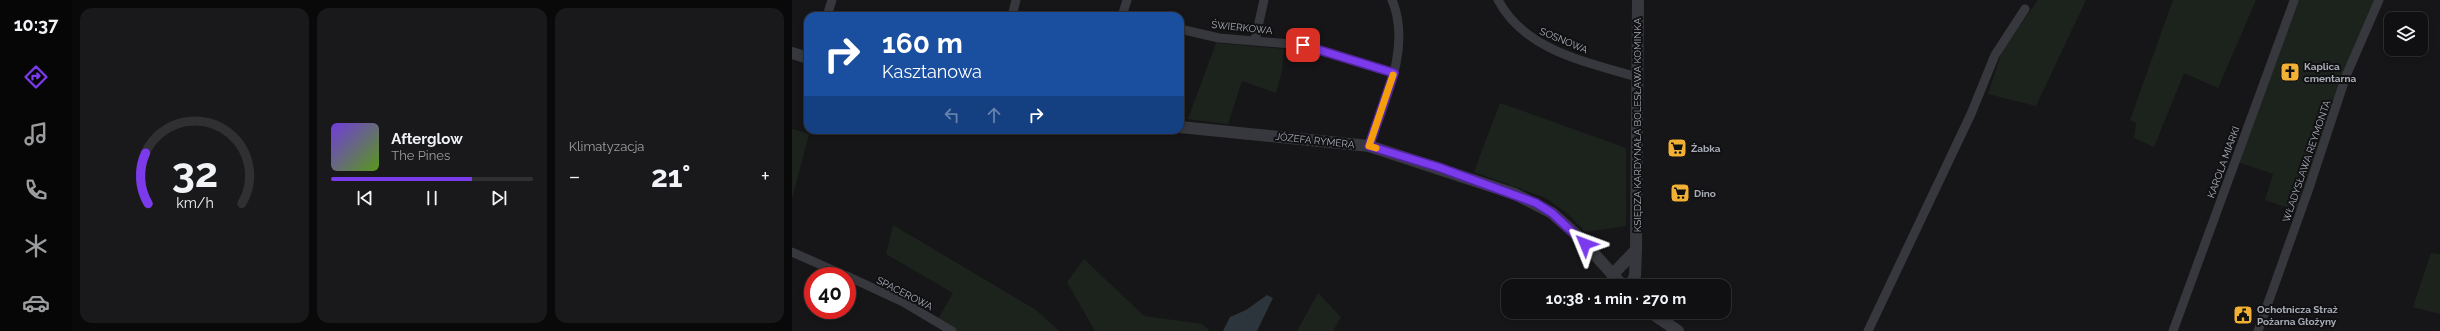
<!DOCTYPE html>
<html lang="pl">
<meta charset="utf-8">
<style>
:root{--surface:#101012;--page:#19191b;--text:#f1f3f6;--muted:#9c9d9f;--line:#303032;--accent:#7c3aed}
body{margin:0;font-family:Raleway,sans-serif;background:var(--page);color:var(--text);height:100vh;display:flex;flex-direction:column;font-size:15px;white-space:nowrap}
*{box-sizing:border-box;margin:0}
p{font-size:13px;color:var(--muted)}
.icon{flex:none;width:22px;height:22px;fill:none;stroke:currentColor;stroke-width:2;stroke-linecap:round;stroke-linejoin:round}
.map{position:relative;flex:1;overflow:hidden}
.panel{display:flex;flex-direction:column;gap:8px;padding:8px;background:#09090a;width:720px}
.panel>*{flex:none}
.banner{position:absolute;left:12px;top:12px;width:380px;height:122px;border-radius:12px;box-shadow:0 2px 6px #0003,0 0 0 1px var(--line);background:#1a4fa0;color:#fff;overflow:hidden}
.buttons{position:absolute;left:1592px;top:12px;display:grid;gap:8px}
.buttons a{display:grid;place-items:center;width:44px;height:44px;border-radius:8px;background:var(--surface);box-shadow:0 2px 6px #0003,0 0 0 1px var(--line);font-size:20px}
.speed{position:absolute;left:12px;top:267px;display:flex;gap:8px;font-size:20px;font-weight:700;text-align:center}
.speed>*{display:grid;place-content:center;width:52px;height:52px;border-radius:50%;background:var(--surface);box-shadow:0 2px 6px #0003,0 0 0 1px var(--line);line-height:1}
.speed .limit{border:6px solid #d22;background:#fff;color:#111}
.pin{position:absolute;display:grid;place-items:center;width:34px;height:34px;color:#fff;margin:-17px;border-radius:8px;box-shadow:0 2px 6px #0006}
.me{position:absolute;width:44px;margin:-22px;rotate:314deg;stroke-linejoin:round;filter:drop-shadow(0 0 3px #0008)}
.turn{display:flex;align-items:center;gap:14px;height:84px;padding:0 12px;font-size:18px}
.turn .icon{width:52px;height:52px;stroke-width:2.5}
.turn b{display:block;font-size:28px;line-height:34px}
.lanes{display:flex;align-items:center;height:38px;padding:0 12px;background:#0003;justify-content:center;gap:20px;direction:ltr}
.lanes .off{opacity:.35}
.big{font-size:30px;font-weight:700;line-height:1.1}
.panel .widget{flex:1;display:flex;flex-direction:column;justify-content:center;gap:6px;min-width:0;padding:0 14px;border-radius:12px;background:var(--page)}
.panel .dial{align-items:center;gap:0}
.dial svg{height:104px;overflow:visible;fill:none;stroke:var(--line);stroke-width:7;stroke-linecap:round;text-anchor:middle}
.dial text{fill:var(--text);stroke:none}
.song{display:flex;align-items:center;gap:12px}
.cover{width:48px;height:48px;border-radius:6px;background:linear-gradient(135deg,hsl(260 70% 55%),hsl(90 70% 35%))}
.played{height:4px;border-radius:2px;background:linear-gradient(90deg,var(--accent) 70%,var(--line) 70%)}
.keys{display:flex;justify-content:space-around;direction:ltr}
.heat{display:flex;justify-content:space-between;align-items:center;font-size:22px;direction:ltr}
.panel .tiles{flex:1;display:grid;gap:8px;grid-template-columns:repeat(3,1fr)}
.trip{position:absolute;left:709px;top:279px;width:230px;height:40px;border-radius:12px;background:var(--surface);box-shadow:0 2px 6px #0003,0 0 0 1px var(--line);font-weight:700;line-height:40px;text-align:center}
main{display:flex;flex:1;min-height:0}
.dock{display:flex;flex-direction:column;width:72px;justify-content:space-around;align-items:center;background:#060607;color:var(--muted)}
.dock .icon{width:28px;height:28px}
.dock .active{color:var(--accent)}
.dock b{font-size:18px;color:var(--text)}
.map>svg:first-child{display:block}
.green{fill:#1c231d}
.water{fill:#2c353c}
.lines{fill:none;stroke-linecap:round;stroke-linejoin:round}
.minor{stroke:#37383d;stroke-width:9}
.tertiary{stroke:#37383d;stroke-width:12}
.route-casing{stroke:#51269a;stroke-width:10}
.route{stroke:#7c3aed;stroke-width:7}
.slow{stroke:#f59e0b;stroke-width:7}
.labels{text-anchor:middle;stroke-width:4;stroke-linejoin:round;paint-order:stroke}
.street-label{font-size:10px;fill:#a8adb8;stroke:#111113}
.poi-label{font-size:10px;font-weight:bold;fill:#a8adb8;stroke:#111113;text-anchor:start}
</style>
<main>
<nav class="dock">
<b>10:37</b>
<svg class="icon active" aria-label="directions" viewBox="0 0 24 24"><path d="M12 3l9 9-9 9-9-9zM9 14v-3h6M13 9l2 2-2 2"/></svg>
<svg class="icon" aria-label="music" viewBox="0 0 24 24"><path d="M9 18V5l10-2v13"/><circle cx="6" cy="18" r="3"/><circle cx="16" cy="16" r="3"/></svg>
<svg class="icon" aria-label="phone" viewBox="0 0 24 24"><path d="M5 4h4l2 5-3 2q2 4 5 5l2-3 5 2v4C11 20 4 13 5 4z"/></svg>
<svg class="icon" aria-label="climate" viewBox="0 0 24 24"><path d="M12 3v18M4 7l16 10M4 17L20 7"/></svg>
<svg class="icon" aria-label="car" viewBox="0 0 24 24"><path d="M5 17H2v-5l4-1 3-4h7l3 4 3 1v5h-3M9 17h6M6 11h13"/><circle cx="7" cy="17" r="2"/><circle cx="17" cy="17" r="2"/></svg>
</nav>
<section class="panel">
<div class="tiles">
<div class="widget dial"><svg viewBox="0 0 100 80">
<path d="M14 69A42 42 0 1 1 86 69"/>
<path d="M14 69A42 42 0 0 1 12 30" stroke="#7c3aed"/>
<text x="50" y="56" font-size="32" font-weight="700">32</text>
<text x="50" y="72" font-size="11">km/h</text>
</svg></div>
<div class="widget">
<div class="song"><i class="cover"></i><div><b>Afterglow</b><p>The Pines</p></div></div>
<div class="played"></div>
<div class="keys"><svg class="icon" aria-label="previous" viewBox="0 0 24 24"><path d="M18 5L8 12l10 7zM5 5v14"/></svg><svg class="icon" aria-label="pause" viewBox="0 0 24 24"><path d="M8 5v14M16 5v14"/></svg><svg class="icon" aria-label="next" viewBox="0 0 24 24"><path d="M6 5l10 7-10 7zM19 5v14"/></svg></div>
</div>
<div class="widget"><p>Klimatyzacja</p>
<div class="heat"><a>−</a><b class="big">21°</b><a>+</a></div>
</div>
</div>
</section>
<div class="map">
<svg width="1648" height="331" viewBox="0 0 1648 331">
<rect width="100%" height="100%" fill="#161618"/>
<!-- green -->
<path class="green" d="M1246,0H1294L1244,106L1196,94L1210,51Z
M1381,0H1464L1426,88L1392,73L1362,147L1342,138L1344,123L1338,120Z
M1499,0H1583L1529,139L1505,211L1473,200L1481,174L1446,162L1506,4Z
M424,43L492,49L490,71L484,93L450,81L436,124L396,119Z
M708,103L834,148V226L793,232L776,214L754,198L682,172Z
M0,129L17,134L0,199Z
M101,225L244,310L267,331H165L146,319L161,293L94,254Z
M1639,253L1648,254V314L1621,307Z
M292,259L352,316L410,324L418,331H303L275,282Z
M526,293L549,317L541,331H505Z"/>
<!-- water -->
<path class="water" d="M475,295L481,298L465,331H431L438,317L454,310Z"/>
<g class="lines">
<!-- minor -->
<path class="minor" d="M706,0C733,51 795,62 845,77
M35,16L40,0
M220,16L224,0
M330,16L335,0
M388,29L427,38L511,45L601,73
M463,40L472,0
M577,146C592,102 620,47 600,0
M0,252L54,276
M55,276L111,302L160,331
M1076,331L1179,114L1203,55L1233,9
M1381,331L1502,1
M1466,331L1516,191L1554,76L1587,0"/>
<!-- tertiary -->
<path class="tertiary" d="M0,53L16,58
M388,127L577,146L723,194L760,213L787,237L831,286
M820,275L844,250
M838,286L843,276L844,250L846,0
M858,312L886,331"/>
</g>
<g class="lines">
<defs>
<path id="route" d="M511,45L602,73L577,146L646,167L744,203L760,213L793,244"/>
</defs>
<!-- route casing -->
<use href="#route" class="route-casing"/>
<!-- route -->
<use href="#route" class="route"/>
<!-- slow -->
<path class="slow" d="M584,148L577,146L601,75"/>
</g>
<!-- icons -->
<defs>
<symbol id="church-square" viewBox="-11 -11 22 22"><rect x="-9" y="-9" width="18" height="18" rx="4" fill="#f2b134" stroke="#111113"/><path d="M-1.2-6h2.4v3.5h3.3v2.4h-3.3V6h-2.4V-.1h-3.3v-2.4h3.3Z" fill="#111"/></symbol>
<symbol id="supermarket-square" viewBox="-11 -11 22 22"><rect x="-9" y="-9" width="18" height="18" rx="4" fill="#f2b134" stroke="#111113"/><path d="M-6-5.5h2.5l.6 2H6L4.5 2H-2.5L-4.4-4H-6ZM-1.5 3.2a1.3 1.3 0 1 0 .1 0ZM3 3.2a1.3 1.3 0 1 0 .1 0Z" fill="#111"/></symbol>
<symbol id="civic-square" viewBox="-11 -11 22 22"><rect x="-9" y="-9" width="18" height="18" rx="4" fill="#f2b134" stroke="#111113"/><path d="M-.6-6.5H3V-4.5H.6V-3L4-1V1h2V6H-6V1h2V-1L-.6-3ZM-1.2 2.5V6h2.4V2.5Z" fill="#111"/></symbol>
</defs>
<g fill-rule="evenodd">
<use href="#church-square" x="1487" y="61" width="22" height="22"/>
<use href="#supermarket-square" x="874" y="137" width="22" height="22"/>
<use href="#supermarket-square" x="877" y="182" width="22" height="22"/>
<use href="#civic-square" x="1440" y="304" width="22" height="22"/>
</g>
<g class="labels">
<!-- street labels -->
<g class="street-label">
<text transform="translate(450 27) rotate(6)" y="4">ŚWIERKOWA</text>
<text transform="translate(772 40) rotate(23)" y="4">SOSNOWA</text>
<text transform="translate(845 125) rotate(-90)" y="4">KSIĘDZA KARDYNAŁA BOLESŁAWA KOMINKA</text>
<text transform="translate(523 140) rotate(6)" y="4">JÓZEFA RYMERA</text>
<text transform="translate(1514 161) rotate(-71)" y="4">WŁADYSŁAWA REYMONTA</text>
<text transform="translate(1431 162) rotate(-70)" y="4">KAROLA MIARKI</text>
<text transform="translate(113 293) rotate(27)" y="4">SPACEROWA</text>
</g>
<!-- poi labels -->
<g class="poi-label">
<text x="1512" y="70">Kaplica<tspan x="1512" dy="12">cmentarna</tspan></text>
<text x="899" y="152">Żabka</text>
<text x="902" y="197">Dino</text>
<text x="1465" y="313">Ochotnicza Straż<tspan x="1465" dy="12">Pożarna Głożyny</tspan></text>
</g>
</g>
</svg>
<div class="buttons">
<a><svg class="icon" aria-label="layers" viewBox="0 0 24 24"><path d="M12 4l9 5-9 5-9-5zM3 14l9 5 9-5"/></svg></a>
</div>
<div class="speed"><div class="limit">40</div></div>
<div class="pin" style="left:511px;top:45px;background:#d93025"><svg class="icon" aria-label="arrive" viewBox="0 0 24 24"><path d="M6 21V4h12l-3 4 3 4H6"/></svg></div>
<svg class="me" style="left:793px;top:244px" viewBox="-20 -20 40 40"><path d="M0-17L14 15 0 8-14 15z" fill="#7c3aed" stroke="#fff" stroke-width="4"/></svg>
<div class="trip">10:38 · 1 min · 270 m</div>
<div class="banner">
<div class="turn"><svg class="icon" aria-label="right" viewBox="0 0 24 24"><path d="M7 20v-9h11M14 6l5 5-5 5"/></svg><div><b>160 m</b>Kasztanowa</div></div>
<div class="lanes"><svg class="icon off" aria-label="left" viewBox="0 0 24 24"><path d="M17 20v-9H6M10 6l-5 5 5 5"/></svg><svg class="icon off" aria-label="ahead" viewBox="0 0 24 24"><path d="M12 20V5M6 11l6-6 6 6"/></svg><svg class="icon" aria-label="right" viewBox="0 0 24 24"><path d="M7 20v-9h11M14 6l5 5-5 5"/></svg></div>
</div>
</div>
</main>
